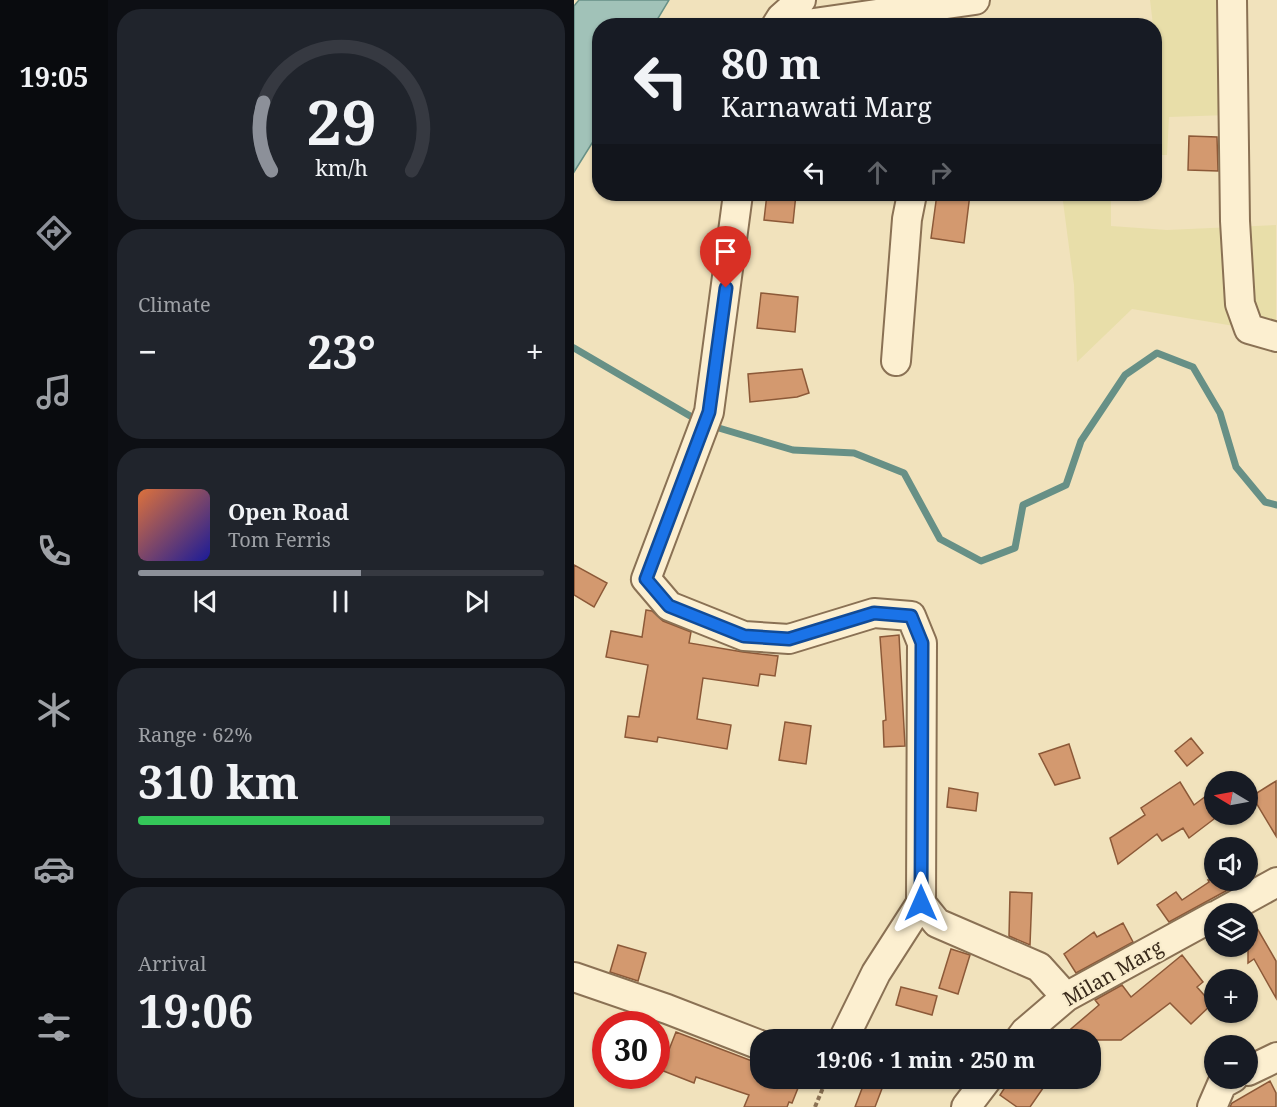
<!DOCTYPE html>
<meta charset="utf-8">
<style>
:root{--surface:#171b24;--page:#20242c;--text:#f1f3f6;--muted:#9ea1a6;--line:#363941;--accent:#8c9099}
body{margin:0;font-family:"Noto Serif",serif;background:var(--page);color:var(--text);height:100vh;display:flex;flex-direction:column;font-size:22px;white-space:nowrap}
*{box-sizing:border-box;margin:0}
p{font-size:20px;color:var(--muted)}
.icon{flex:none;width:33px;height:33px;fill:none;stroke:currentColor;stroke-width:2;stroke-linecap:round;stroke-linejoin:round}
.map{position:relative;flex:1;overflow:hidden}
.sheet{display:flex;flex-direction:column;gap:9px;padding:9px;background:#0d0f14;width:466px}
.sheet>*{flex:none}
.hud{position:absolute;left:18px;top:18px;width:570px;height:183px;border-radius:24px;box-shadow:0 2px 4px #0004;background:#171b24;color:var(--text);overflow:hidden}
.needle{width:39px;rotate:280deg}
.controls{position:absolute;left:630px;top:771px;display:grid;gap:12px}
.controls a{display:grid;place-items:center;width:54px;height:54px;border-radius:50%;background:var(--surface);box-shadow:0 2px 4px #0004;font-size:30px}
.speed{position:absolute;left:18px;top:1011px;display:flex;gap:12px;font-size:30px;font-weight:700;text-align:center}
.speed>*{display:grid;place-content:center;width:78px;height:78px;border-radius:50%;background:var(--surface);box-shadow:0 2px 4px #0004;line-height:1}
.speed .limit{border:9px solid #d22;background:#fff;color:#111}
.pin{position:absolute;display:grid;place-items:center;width:51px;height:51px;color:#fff;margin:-62px -26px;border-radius:50% 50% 50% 0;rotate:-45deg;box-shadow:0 0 6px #0007}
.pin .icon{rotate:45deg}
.me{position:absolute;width:66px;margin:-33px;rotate:0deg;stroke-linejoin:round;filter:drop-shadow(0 0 4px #0008)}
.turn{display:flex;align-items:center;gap:21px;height:126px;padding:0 30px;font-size:27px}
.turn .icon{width:78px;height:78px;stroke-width:2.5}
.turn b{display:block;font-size:42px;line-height:51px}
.lanes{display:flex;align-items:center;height:57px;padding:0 30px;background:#0003;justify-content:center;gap:30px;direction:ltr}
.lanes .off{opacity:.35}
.big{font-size:45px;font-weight:700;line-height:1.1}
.sheet .widget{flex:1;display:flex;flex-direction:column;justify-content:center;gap:9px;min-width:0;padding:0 21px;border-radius:24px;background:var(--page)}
.sheet .dial{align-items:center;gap:0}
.dial svg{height:156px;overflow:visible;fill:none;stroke:var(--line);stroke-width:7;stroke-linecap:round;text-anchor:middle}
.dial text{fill:var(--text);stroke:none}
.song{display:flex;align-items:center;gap:18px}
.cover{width:72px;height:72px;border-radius:9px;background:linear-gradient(135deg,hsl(20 70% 55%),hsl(240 70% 35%))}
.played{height:6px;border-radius:3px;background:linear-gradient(90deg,var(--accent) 55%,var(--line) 55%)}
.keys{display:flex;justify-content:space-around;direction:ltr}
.heat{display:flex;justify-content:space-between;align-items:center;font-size:33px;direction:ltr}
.charge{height:9px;border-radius:4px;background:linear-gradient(90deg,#34c759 62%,var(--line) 0)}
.trip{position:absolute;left:176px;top:1029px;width:351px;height:60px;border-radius:24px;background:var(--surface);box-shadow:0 2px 4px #0004;font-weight:700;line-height:60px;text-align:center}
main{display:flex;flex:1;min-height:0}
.tabs{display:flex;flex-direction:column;width:108px;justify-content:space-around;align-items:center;background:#090b0e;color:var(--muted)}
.tabs .icon{width:42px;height:42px}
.tabs .current{color:var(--accent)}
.tabs b{font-size:27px;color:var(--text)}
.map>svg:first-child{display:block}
.farmland{fill:#e8dea9}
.water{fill:#a1c2b8;stroke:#679086;stroke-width:1.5}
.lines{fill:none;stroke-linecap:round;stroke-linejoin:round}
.stream{stroke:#679086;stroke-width:7}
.building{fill:#d3996f;stroke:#8c5938;stroke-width:1.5}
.street-casing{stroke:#8a7154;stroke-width:32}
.path{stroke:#8a7154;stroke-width:4;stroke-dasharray:4.5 3;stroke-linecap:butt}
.street{stroke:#fcefd0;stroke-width:28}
.route-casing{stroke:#114b97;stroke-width:15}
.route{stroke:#1a73e8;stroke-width:10}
.labels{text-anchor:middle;stroke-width:4.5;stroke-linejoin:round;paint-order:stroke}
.street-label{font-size:20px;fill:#38291a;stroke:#f8eccc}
</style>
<main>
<nav class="tabs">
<b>19:05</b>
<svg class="icon current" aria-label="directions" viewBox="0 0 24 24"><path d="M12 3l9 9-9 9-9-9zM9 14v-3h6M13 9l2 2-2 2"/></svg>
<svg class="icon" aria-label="music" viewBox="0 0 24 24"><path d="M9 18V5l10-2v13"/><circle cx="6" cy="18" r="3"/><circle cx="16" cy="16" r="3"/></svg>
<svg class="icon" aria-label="phone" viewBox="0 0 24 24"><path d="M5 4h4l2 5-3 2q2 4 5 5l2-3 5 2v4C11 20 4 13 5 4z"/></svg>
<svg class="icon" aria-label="climate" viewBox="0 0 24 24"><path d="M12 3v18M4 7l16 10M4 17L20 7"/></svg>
<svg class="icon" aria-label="car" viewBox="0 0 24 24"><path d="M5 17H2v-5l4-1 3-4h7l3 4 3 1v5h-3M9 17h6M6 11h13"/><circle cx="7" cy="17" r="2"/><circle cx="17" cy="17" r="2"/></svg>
<svg class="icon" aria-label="filters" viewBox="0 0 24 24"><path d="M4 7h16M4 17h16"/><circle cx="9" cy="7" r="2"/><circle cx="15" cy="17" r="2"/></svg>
</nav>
<section class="sheet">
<div class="widget dial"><svg viewBox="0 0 100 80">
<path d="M14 69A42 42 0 1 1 86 69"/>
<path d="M14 69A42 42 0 0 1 10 34" stroke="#8c9099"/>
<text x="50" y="56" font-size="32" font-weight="700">29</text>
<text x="50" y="72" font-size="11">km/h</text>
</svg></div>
<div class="widget"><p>Climate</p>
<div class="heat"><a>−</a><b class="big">23°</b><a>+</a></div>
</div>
<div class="widget">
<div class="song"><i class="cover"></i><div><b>Open Road</b><p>Tom Ferris</p></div></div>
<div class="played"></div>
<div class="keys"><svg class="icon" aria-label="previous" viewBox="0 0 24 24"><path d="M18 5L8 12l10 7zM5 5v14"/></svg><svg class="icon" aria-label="pause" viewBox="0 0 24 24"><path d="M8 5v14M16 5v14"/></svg><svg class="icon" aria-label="next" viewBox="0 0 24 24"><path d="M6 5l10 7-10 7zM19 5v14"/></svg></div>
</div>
<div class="widget"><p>Range · 62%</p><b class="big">310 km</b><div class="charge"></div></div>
<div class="widget"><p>Arrival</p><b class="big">19:06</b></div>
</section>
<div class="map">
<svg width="703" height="1107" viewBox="0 0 703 1107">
<rect width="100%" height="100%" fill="#f1e2bc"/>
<!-- farmland -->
<path class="farmland" d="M576,0H653L655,115L595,117L593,155H581V50L580,26L579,25Z
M488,194H537V226L593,230L702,225V333L558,309L503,362L500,285Z"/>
<!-- water -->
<path class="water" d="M5,0H95L80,25L26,26L25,132L0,172V6Z"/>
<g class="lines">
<!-- stream -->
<path class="stream" d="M0,348L123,420
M138,426L219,450L280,453L330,473L366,539L407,561L441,548L449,505L492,485L507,441L551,375L583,353L619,367L646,413L662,467L691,502L703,505"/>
</g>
<!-- building -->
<path class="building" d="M615,136L643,137L644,171L614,170Z
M193,194H222L219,223L190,220Z
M363,194H396L390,243L357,238Z
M187,293L224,297L221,332L183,328Z
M228,369L235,393L223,397L176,402L174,374Z
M0,565L33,583L20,607L0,595Z
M72,610L78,611L89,621L117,632L115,643L169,652L204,656L201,676L186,674L184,686L129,678L123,719L157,725L153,749L84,737L83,742L51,737L54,716L65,717L74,665L32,657L37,631L68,637Z
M325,635L331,746L310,747L309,721L312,720L306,637Z
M211,722L237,726L232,764L205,760Z
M617,738L629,753L613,766L601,751Z
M495,744L506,778L481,785L465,754Z
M702,781V836L678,796Z
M606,782L620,805L640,790V819L615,838L609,828L588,841L583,834L544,864L536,838L571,815L567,808Z
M375,788L404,793L402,811L373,807Z
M634,880H672L595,922L583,905L602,892L608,900L635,882Z
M436,892L458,893L456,945L435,936Z
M676,916L702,961V998L680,959L674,963V917Z
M549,923L559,942L502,973L490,954L520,932L523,937Z
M44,945L72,953L64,981L36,972Z
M377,949L396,955L384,994L365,988Z
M608,955L629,982L623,987L638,1004L617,1024L596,1003L547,1040H484L525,1005L521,1000L548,985L557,997Z
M327,987L363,996L358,1015L322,1005Z
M102,1032L186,1064V1078H228L218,1103L215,1102L213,1107H170L175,1095L122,1077L120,1083L87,1070Z
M292,1078H312L301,1107H281Z
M437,1078H476L456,1107H443L426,1095Z
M696,1081L702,1093V1107H656L658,1103Z"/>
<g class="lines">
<defs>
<path id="street" d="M658,0L661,221L666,304L675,329L703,337
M202,26L207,18L227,0
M219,26L401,0
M164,194L135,412L72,579L95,606L170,636L215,639L300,613L337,616L348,643L347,903L302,973L269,1040
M322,361L333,219L338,194
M347,903L363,923L465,967L492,997
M645,914L703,882
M0,977L93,1009L186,1045
M445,1040L451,1032L492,997L640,916
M674,1071L703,1057
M392,1107L414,1078
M638,1107L648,1084L659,1078"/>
</defs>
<!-- street casing -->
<use href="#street" class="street-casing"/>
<!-- path -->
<path class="path" d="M241,1107L253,1078"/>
<!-- street -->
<use href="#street" class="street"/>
</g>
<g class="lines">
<defs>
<path id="route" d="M152,288L135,412L72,579L95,606L170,636L215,639L300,613L337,616L348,643L347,903"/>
</defs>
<!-- route casing -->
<use href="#route" class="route-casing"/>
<!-- route -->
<use href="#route" class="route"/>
</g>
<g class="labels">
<!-- street labels -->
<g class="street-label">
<text transform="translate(539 973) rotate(-30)" y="7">Milan Marg</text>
</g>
</g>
</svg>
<div class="controls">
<a><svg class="needle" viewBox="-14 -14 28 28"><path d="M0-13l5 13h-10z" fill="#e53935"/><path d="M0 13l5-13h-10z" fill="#9ea1a6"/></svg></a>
<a><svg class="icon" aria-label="sound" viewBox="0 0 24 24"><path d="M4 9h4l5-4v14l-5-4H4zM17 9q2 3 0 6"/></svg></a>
<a><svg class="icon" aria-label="layers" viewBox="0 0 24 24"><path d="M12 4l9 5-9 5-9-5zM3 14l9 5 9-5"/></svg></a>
<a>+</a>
<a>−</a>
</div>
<div class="speed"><div class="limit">30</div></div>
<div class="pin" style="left:152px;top:288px;background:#d93025"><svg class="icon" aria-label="arrive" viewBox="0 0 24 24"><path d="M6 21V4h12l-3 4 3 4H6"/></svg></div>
<svg class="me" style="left:347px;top:903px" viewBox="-20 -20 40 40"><path d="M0-17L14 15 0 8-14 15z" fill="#1a73e8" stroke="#fff" stroke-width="4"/></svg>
<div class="trip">19:06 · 1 min · 250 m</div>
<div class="hud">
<div class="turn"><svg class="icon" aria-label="left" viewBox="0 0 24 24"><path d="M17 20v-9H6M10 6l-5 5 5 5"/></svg><div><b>80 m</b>Karnawati Marg</div></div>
<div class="lanes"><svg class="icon" aria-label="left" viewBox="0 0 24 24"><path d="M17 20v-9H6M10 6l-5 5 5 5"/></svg><svg class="icon off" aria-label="ahead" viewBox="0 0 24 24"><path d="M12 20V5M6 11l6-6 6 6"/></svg><svg class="icon off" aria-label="right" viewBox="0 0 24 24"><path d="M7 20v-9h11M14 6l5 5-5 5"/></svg></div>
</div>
</div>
</main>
